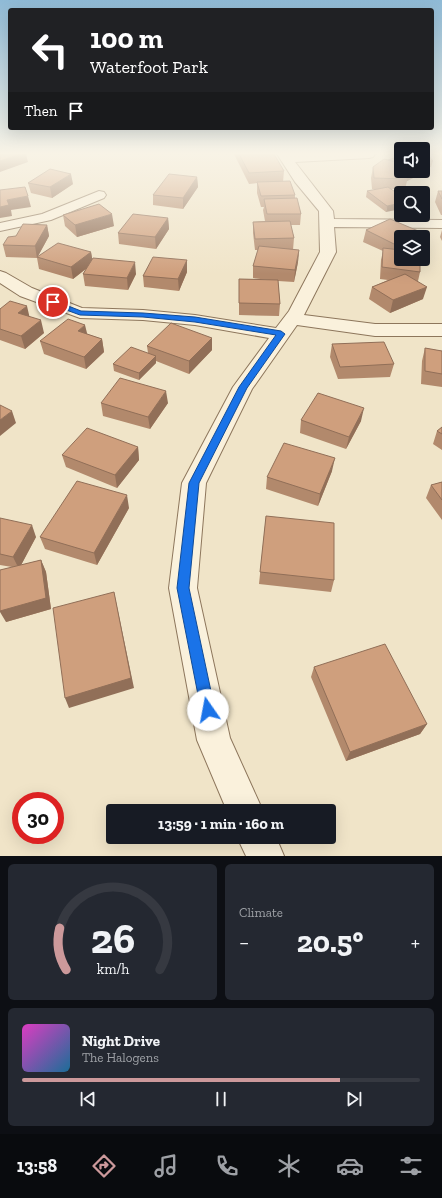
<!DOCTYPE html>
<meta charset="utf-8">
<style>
:root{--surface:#171b24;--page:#242831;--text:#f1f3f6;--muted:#9ea1a6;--line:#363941;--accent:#cc999b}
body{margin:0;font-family:"Zilla Slab",serif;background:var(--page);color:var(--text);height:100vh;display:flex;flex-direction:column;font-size:15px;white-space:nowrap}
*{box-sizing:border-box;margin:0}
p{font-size:13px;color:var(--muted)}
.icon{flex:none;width:22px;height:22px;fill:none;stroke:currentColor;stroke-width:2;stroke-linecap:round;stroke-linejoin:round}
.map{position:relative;height:856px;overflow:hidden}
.sheet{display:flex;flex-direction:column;gap:8px;padding:8px;background:#0d0f14;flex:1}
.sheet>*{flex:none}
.hud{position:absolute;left:8px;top:8px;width:426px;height:122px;border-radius:4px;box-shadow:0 4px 16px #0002;background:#202124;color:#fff;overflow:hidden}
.controls{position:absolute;left:394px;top:142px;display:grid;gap:8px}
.controls a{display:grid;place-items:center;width:36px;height:36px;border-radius:4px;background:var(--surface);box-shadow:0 4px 16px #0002;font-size:20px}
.speed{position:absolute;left:12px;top:792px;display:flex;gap:8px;font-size:20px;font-weight:700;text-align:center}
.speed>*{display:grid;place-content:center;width:52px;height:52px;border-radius:50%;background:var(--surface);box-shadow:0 4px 16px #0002;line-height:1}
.speed .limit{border:6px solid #d22;background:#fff;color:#111}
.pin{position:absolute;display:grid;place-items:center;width:34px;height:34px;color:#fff;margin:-17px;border:2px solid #fff;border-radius:50%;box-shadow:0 1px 4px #0007}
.me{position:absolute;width:44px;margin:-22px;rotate:348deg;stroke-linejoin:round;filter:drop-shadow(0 0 3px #0008)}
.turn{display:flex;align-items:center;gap:14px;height:84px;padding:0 16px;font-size:18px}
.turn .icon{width:52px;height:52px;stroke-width:2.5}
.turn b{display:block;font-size:28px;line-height:34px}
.then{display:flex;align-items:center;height:38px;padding:0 16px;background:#0003;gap:8px;font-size:15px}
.big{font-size:30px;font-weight:700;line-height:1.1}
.sheet .widget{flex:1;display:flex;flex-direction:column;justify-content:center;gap:6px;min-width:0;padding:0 14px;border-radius:6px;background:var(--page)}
.sheet .dial{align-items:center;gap:0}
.dial svg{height:104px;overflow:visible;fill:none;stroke:var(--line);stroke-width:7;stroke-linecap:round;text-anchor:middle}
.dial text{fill:var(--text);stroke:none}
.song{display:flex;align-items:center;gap:12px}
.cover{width:48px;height:48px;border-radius:6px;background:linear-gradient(135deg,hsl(310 70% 55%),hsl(200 70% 35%))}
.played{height:4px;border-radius:2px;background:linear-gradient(90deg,var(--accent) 80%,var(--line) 80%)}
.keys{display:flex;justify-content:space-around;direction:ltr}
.heat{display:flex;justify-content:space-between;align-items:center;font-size:22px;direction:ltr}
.sheet .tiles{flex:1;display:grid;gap:8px;grid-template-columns:1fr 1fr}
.widget:last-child{grid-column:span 2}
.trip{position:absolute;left:106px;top:804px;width:230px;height:40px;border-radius:4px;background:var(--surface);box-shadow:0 4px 16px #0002;font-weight:700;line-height:40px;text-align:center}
.tab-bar{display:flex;height:64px;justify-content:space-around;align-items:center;background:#090b0e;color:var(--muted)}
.tab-bar .icon{width:28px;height:28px}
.tab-bar .on{color:var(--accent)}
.tab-bar b{font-size:18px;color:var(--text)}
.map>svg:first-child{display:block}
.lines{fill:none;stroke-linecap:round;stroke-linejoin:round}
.minor-casing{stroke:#8d765c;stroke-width:2}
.minor{fill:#faf1dc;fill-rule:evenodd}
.wall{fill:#b2896c}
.shaded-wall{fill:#916f58}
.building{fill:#cf9f7d;stroke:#916f58}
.route{fill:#1a73e8;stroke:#114b97}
</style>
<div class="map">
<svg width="442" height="856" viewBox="0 0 442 856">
<rect width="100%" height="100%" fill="#f0e4c8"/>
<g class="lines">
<defs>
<path id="minor" d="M277,154H375L373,157L369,158L295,162L333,211L334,219L442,220V228L334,227L336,252L304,315L375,324H442V336H375L297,325L252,389L206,483L197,588L230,738L263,811H227L197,740L169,588L182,483L233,387L269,338L195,325L143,320L80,318L20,296L0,283V271L6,273L32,288L82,308L143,310L195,315L276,328L289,311L320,252L319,211L295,182Z
M99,191L104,192L106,195L104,198L51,220L0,231V223L42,214Z
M237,837H276L284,856H246Z"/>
</defs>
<!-- minor casing -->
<use href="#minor" class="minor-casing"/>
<!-- minor -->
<use href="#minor" class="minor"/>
</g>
<!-- wall -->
<path class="wall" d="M234,154H274L284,171L283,182L295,195V198L301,214L300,225H291L294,238L293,250H299L298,262L294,282L278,281L280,304L279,316L239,315V279L269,280L253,278V266L258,250H255L253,233V222L265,221L263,210L264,207H261L257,193V183L249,184Z
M423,154L433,161L431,167H423Z
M373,167L401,171H415L413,178L407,181L405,189H391L386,212L366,197L367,191L380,189H372L371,178Z
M197,177L198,187L183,209L153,205V195Z
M28,183L73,184L52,198L31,193Z
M438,191H442V215H441L435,202Z
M63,215L114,226L77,237L65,226Z
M168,218L169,229L156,249L119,244L118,233Z
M47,225L49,236L38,256L91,252L92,259L136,274L128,290L85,286L83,274L86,269L73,279L39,269L37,258L6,257L3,245L16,236Z
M366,230L401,237L420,272L418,281L423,299L390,313L369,299L372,287L388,280L380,279L381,260L383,251L363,242Z
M442,230V241L440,237Z
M187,260V272L179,291L144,287L143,276Z
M0,309L29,316L44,333L25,349L0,340Z
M87,334L102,339L104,352L86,369L44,354L40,341Z
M212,338V350L189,374L156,361V363L139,380L114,371L113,364L148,353L147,346Z
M332,344L394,364L390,377L338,379L330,357Z
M425,348L442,351V387L421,384L422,361Z
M101,403H168L150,429L103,416Z
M301,420L361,421L346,449L300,433Z
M442,427V450L433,444L437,431Z
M138,447L139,460L117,488L66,467L62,455Z
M332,471L318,506L266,489L267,477Z
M442,482V520L426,498L431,485Z
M129,508L97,565L45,549L40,537Z
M266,516L334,580L331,592L259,584Z
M0,518L36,537L21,565L41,560L46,572L51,609L6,622L12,567L0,565Z
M314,667L427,724L420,734L346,761L311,677Z"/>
<!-- shaded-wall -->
<path class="shaded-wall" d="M20,154H26L28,162L0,172V161Z
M409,171H415L413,178L407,181V179L406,172Z
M71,174L73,184L52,198L50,187Z
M197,177L198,187L183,209V198Z
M28,196L31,207L11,210L12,216L0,218V207L7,200Z
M401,203V209L386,212L387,206Z
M112,214L114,226L77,237L75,225Z
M168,218L169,229L156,249L155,237Z
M47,225L49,236L37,258L35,246Z
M423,233L422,237H416Z
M401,244V255L396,257L398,246Z
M299,250L298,262L294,282L295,270Z
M91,252L93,263L73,279L71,267Z
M187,260V272L179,291L178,279Z
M135,262L136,274L128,290L127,278Z
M427,287L423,299L390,313L393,300Z
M27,306L30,319L18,313Z
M41,320L44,333L25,349L21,336Z
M85,325L88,337L78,331Z
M212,338V350L189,374V361Z
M102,339L104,352L86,369L84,357Z
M156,356V363L139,380V373Z
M166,391L168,403L150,429L148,417Z
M364,408L361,421L346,449L349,437Z
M12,411L16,423L0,436V420Z
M138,447L139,460L117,488L115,475Z
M335,458L332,471L318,506L320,494Z
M127,495L129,508L97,565L94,553Z
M32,525L36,537L19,569L13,557Z
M41,560L46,572L51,609L6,622L0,612V611Z
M114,592L134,688L69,708L65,698Z
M427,724L420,734L346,761L350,752Z"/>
<!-- building -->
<path class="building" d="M0,154H20L0,161Z
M239,154H274L284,171L249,173Z
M423,154H427L433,161H423Z
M401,156V163L388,160Z
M384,159L401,163V171H409L406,172L407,179L374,178L373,167Z
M50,169L71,174L50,187L28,183Z
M169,174L197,177L183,198L153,195Z
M290,181L295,195L261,196L257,182Z
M25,187L28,196L7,200L9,205L0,207V190Z
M388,187L401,196V203L387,206L367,191Z
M438,191H442V199Z
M297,198L301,214H267L264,199Z
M99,204L112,214L75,225L63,215Z
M133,214L168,218L155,237L118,233Z
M390,219L423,233L416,237H401V244L398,246L366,230Z
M290,221L294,238L255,239L253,222Z
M23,224L47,225L35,246L3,245L8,237L16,236Z
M58,243L91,252L71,267L37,257Z
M259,246L299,250L295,270L253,266Z
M383,248L401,250V259H420V272L382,267Z
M153,257L187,260L178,279L143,276Z
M93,258L135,262L127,278L83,274Z
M405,274L427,287L393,300L372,287Z
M239,279L278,280L280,304L239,303Z
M10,301L27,306L18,313L41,320L21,336L0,329V309Z
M68,319L85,325L78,331L102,339L84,357L40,341Z
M171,323L212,338L189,361L147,346Z
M384,342L394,364L340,367L332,344Z
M131,347L156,356L139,373L113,364Z
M425,348L442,351V374L425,371Z
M120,378L166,391L148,417L101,403Z
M318,393L364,408L349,437L301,420Z
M0,405L12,411L0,420Z
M442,427V434L437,431Z
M87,428L138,447L115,475L62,455Z
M284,443L335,458L320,494L267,477Z
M77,481L127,495L94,553L40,537Z
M442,482V500L431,485Z
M266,516L334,523V580L260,572Z
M0,518L32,525L13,557L0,554Z
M41,560L46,598L0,611V570Z
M114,592L131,678L65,698L53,608Z
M385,644L427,724L350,752L314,667Z"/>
<!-- sky -->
<linearGradient id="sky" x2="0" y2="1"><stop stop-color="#8fbad6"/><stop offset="0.56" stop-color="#f8f3e6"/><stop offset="1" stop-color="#f8f3e6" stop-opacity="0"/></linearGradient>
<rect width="442" height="274" fill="url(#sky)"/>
<!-- route -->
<path class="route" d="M53,300L81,311L143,313L195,317L281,331L285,334L247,388L199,483L189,588L215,710L213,714L208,716L203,714L201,710L177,588L189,483L239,387L276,335L195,322L143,317L80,315L50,304V301Z"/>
</svg>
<div class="controls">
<a><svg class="icon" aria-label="sound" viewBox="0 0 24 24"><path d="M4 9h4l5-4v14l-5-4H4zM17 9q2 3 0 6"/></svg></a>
<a><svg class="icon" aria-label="search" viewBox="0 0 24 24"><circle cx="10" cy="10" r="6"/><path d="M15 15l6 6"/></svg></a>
<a><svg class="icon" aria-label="layers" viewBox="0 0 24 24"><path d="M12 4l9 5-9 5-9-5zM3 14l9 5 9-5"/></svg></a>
</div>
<div class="speed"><div class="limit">30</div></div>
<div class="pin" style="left:53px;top:302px;background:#d93025"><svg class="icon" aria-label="arrive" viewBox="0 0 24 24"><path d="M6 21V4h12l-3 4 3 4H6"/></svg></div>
<svg class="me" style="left:208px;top:710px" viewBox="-20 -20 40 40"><circle r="19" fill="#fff"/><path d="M0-13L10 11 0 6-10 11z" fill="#1a73e8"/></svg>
<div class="trip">13:59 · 1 min · 160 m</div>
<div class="hud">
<div class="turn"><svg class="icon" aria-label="left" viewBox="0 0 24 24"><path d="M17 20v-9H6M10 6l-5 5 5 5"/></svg><div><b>100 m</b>Waterfoot Park</div></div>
<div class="then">Then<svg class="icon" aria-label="arrive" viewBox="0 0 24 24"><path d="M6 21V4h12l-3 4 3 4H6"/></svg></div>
</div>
</div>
<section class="sheet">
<div class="tiles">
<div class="widget dial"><svg viewBox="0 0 100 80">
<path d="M14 69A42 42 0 1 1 86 69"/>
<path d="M14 69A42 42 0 0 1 9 37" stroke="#cc999b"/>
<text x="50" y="56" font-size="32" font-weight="700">26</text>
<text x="50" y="72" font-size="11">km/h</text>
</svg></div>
<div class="widget"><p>Climate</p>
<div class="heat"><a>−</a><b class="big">20.5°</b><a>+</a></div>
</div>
<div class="widget">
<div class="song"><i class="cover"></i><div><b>Night Drive</b><p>The Halogens</p></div></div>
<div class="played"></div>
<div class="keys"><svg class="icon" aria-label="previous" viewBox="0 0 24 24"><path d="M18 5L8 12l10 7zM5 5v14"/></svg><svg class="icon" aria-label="pause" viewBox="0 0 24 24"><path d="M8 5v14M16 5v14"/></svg><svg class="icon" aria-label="next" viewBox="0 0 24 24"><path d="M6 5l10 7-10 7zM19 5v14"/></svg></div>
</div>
</div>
</section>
<nav class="tab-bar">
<b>13:58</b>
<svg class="icon on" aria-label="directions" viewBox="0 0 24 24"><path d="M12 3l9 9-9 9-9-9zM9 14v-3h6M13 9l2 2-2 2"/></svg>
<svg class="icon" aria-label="music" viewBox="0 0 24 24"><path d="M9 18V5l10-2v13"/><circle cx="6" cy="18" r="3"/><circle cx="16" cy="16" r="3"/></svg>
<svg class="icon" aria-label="phone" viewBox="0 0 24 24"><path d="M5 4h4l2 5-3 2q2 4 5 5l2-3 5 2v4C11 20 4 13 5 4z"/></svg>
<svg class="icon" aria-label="climate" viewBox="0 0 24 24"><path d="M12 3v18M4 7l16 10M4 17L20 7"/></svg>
<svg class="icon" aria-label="car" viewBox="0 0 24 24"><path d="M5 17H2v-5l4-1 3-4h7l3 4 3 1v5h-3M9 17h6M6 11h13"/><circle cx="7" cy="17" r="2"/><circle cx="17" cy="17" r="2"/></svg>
<svg class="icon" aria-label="filters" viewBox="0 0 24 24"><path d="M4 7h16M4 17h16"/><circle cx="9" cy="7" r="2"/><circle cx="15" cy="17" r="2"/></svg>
</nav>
